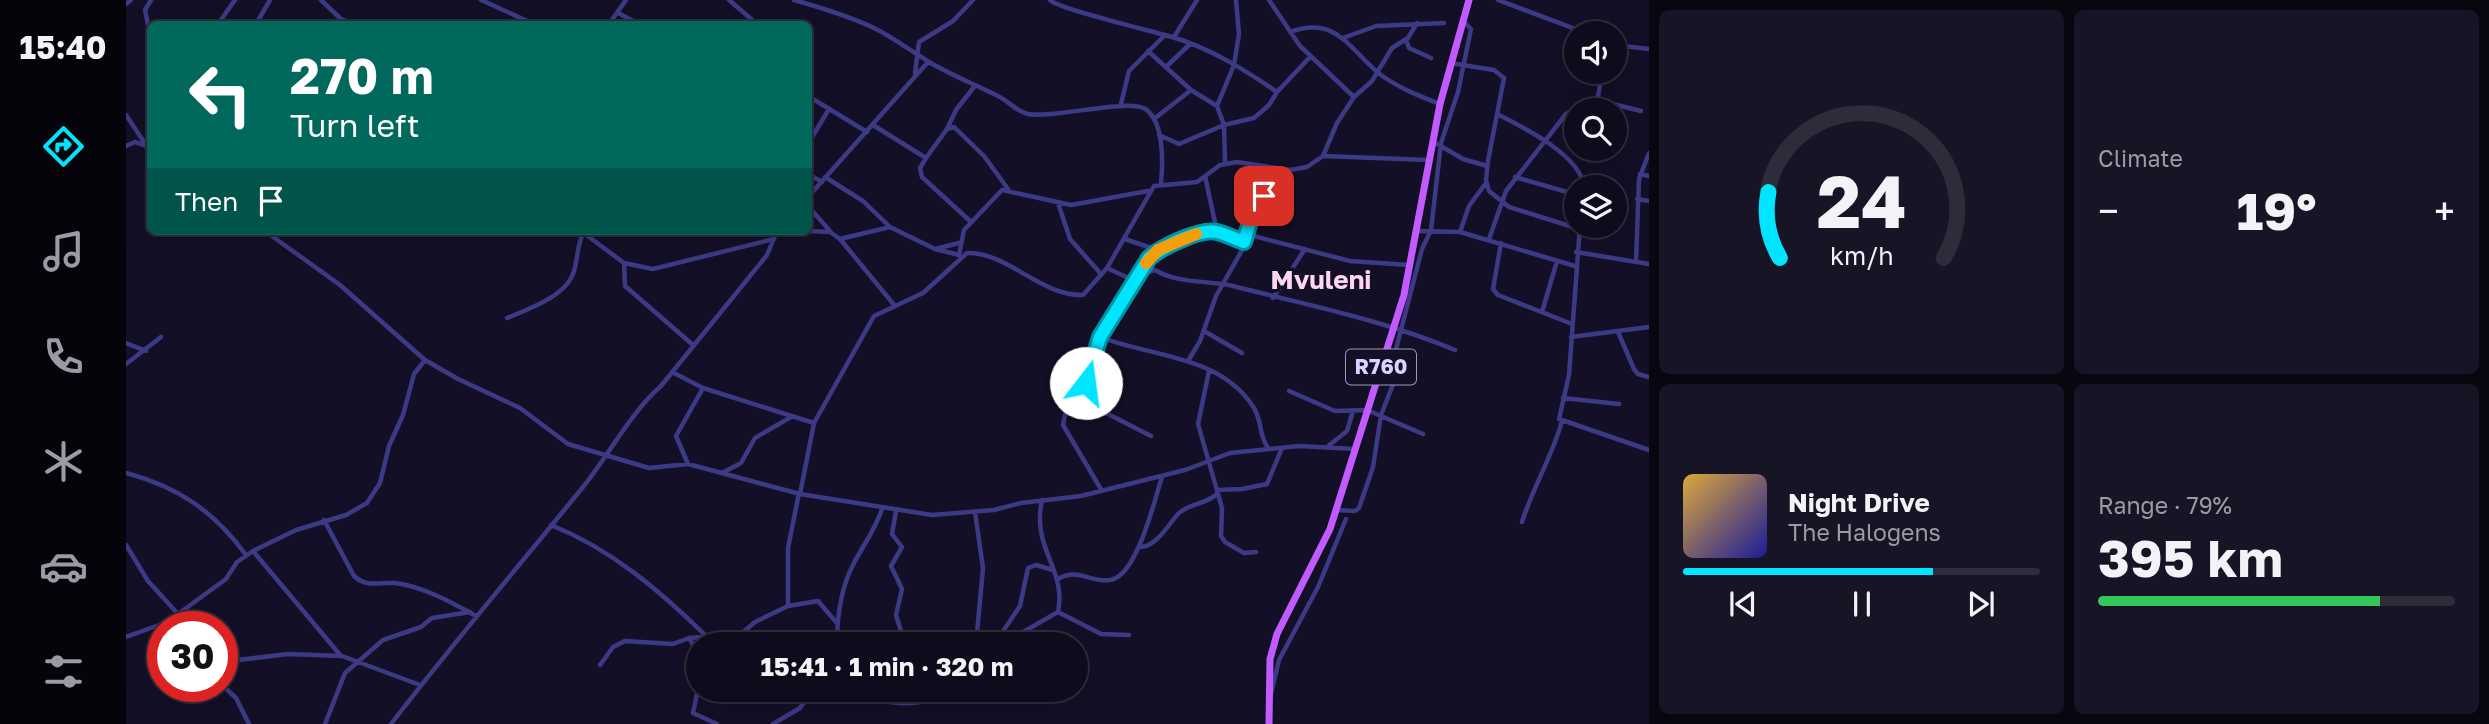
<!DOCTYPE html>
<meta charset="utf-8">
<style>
:root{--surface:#0e0b1c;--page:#171425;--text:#f1f3f6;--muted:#9b9ba3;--line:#2e2b3b;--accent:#00e5ff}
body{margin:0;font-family:"Golos Text",sans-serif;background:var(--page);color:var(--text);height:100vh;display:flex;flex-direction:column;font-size:26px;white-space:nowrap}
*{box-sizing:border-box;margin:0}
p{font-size:23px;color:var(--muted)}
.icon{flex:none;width:38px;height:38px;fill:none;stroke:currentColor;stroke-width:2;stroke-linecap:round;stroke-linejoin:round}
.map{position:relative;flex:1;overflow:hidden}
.panel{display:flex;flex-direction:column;gap:10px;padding:10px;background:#08060f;width:840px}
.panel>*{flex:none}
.hud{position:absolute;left:21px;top:21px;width:665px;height:214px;border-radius:10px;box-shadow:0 7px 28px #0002,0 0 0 2px var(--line);background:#00695c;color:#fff;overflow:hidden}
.fabs{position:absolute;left:1438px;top:21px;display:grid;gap:14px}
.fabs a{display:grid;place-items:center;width:63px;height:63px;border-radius:50%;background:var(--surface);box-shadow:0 7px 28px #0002,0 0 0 2px var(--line);font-size:35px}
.speed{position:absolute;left:21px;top:611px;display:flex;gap:14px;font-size:35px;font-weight:700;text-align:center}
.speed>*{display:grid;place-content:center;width:91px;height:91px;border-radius:50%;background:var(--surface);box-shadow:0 7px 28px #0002,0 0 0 2px var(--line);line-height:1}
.speed .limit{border:10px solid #d22;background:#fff;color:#111}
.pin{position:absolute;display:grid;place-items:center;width:60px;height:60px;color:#fff;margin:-30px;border-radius:14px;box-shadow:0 4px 10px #0006}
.me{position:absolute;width:77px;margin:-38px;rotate:15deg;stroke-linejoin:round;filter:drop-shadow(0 0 5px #0008)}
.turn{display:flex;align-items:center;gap:24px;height:147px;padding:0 28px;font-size:32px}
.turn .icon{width:91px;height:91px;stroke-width:2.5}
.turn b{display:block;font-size:49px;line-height:60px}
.then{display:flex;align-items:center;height:66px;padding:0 28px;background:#0003;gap:14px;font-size:26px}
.big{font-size:52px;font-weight:700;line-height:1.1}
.panel .card{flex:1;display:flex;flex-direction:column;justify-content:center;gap:10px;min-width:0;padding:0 24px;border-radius:10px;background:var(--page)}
.panel .dial{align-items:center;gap:0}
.dial svg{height:182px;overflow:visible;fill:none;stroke:var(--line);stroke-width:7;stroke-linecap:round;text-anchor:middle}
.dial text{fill:var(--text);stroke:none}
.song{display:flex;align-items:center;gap:21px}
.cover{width:84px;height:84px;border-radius:10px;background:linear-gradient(135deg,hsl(40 70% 55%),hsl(240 70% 35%))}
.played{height:7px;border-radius:4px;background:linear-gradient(90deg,var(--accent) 70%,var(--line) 70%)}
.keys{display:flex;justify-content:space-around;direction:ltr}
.heat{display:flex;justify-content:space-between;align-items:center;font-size:38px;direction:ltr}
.charge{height:10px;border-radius:5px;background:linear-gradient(90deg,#34c759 79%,var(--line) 0)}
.panel .tiles{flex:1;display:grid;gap:10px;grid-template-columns:repeat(2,1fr)}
.trip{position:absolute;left:560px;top:632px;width:402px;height:70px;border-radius:35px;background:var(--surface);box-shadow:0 7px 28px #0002,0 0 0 2px var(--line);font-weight:700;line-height:70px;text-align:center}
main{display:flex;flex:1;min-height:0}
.menu{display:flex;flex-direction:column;width:126px;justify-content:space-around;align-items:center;background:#06040b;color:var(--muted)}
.menu .icon{width:49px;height:49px}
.menu .selected{color:var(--accent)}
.menu b{font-size:32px;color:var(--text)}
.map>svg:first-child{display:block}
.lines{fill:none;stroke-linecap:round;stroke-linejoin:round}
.minor{stroke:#3d3a85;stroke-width:4.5}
.primary{stroke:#c25bff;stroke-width:7}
.route-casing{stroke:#0095a6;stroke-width:18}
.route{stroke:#00e5ff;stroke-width:12}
.slow{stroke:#f59e0b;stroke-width:12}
.labels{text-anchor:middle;stroke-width:7;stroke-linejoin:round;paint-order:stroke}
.shield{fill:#130f26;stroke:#9e99be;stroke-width:2}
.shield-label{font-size:21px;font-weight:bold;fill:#d9d4ff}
.quarter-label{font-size:26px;font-weight:bold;fill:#ffd6f0;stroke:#130f26}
</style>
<main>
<nav class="menu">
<b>15:40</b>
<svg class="icon selected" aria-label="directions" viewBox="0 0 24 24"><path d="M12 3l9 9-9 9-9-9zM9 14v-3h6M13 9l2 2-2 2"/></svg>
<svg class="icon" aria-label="music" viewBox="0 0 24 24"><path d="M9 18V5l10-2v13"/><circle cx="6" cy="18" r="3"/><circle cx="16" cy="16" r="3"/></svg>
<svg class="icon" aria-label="phone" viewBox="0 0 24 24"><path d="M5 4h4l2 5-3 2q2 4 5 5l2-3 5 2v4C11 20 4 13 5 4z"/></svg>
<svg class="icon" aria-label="climate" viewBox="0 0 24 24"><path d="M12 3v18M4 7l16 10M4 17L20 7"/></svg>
<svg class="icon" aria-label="car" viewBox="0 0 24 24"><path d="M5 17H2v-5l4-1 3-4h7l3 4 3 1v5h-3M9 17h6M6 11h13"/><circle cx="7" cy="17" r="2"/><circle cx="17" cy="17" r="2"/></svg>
<svg class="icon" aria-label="filters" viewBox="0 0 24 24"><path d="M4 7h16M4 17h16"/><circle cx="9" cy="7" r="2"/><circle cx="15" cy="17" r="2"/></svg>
</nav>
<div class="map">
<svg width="1523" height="724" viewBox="0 0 1523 724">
<rect width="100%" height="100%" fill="#130f26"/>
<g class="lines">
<!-- minor -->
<path class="minor" d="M195,0L215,19L228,24
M355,0L408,24
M603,0L631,24
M668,0C693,7 725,17 748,28C768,38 785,51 803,62C825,75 848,84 870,95C882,100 889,111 902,114C930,119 1008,96 1022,111C1038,126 1037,163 1035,183
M924,0C932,9 1026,31 1046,37C1084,48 1119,70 1151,92
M1143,0L1174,46L1228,97L1246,81L1266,48L1282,38L1291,23
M1372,0L1460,33
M0,4L5,0
M492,13L513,24
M92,24L109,0
M130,24L144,0
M483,24L500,0
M1164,32C1212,15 1223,50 1255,75C1273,88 1293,96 1314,104
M24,34L19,10L25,0
M1048,37L1071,0
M1217,38L1250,26L1318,23
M1280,40L1283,48L1305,58
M1489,45L1523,49
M1022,51L1065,90L1091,106
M1324,63L1368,70L1378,78L1362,161L1360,180L1363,191L1383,207L1453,229
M1041,66L1064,44
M789,73L793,42L827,21L847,0
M682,96L741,132
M1471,103L1476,72
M995,104L1003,71L1039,35
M0,115L20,145
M1373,115C1399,128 1455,156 1458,187
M1028,119L1065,90
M747,125L800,158L821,129L828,127L858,156L882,189
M821,129L830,110L848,87
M1033,135L1053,144L1098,125L1128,118L1143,105L1151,92L1184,57
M1306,141L1337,159L1361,166
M682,144L703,109
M0,146L9,142L24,147
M1197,156L1211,123L1228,97
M800,158L794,168L796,177L844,221
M1099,163L1098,125L1091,106L1108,65L1113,34L1110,0
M682,174L696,182
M1514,174L1523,176
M1079,176L1091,232
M699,177L737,201L764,227
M1389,177L1448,194
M682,197L802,62
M1511,199L1523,201
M932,203L944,239L975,274
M682,206L704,231
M1454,226L1443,375L1433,419L1523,450
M139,231L214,285L299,360L332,379L394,408L442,444L523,468L562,464L674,494L806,515L868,510L895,503L955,496L1059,470L1104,453L1173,446L1229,449
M455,231L498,263L527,269L648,239
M682,231L704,232L714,239L769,306
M1290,231L1334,232L1449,266
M1334,232L1343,206L1360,183
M1120,234L1224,261L1283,265
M714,239L764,227L809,249L833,255
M999,239L1031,250
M1363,239L1380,191L1440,114L1459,103L1487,104L1515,111
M1375,243L1367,289L1372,295L1446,324
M809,249L833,243
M1450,252L1523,264
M833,255L838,230L876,190L945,205L1022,191
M1510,262L1513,179L1523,153
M498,263L499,286L567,345
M981,268L1009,281
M1015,274L1029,270C1052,284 1081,280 1107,286C1181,305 1258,320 1329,350
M1147,298L1179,249
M1416,312L1431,261
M381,318C403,309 441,296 448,271C452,258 451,246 457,233
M1078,331L1116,353
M1492,332L1508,369L1512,374L1523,377
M974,337C1025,357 1095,355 1128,408C1136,421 1133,436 1142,448
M1445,337L1523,327
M0,343L20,351
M1062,361L1074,341L1090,296L1115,252L1127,212L1138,196L1164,170
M0,364L35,337
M1083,371L1072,424L1096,508L1095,536L1099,542L1118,553L1130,552
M546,372L577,388L688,423
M957,388L971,398L980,413L1025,436
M1163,391L1209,411L1241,410L1297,434
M1437,398L1493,404
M1201,447L1221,431L1227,411
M562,464L550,436L577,388
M0,473C52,487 88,511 120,555
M596,473L615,463L629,438L665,417
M1091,490L1116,489L1141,484L1156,448
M976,491L937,425L939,415L960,383L974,337L1023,258C1031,251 1039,249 1048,244C1081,228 1085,232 1118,242
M674,494L688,423L748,316L797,293L841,253C882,252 914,296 957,295L981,268L1028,186L1071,182L1094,165L1111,162L1164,170L1181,167L1197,156L1302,160
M916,500C905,549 941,569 932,612
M1211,510L1229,511L1233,508L1247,467L1255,415L1268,382L1269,353L1296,249L1305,230L1315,143L1332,92L1345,29L1336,20
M770,511L766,534L776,547L765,566L776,589L770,615L778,641L787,644
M849,512L857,568L850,644
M198,520L228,576C241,588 253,582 269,583C296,586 327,603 350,616
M1396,522C1407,487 1426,457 1436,421
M425,525C485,549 533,590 579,635
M0,545L22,581L52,614
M1015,547C1031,546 1042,525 1052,514C1063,503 1079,505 1091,494
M127,551L215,656
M932,579C952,567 964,583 984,580C1011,577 1029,498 1036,477
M662,606V548L673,493
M0,637L36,624L52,614L100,579L111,562L127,551L170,530L220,515L241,503L254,483L263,446L277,415L288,374L299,360
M563,638L572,653
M869,643L894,606L902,568L910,565L927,570
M711,644C711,618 715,587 728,563C738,544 749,530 756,509
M868,644L885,639L932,612L975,634L1003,635
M96,662L162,654L216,656L294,685
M474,665L487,647L499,641L547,644L563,638L615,634L629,622L662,606L692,601L710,622
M96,685L110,698L123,724
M572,689L567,713L591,724
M723,690C756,703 791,712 821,690
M1145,694L1153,660L1192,587L1220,519
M199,724L219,673L257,640L295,627L306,618L344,612
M265,724C327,643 393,566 457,487C483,455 504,413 535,386L641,255L651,231
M647,724L674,708L686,690"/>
<!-- primary -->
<path class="primary" d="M1143,724L1144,659L1151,634L1204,529L1278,295L1314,104L1343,0"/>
</g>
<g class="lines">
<defs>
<path id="route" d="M960,383L974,337L1023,258C1036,247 1074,228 1091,232C1100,234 1109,239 1118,242L1127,212L1138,196"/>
</defs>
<!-- route casing -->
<use href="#route" class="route-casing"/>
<!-- route -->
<use href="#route" class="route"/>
<!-- slow -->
<path class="slow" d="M1020,263L1032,250L1070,234"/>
</g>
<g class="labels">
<!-- shield labels -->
<rect class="shield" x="1220" y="349.5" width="70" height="35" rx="5"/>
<g class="shield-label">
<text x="1255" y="374">R760</text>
</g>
<!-- quarter labels -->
<g class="quarter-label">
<text x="1195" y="289">Mvuleni</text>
</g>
</g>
</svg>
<div class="fabs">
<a><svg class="icon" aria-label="sound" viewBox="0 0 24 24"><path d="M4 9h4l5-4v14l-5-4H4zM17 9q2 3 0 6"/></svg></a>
<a><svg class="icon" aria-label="search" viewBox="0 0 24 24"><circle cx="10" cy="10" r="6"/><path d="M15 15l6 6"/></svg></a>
<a><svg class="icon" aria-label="layers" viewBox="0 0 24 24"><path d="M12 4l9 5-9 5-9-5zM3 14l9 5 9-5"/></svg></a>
</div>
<div class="speed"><div class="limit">30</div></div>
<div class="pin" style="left:1138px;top:196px;background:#d93025"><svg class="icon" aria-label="arrive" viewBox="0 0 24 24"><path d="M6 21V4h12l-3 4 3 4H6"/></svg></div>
<svg class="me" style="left:960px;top:383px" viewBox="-20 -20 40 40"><circle r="19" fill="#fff"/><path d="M0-13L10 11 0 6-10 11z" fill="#00e5ff"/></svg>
<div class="trip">15:41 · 1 min · 320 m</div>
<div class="hud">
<div class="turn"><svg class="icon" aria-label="left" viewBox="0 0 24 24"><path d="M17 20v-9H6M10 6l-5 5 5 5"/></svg><div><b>270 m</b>Turn left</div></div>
<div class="then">Then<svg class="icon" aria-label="arrive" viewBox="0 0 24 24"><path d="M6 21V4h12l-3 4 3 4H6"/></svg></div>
</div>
</div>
<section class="panel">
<div class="tiles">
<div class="card dial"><svg viewBox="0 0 100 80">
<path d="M14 69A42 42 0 1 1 86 69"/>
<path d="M14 69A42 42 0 0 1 9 40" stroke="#00e5ff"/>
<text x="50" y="56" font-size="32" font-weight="700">24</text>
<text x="50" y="72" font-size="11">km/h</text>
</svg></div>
<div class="card"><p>Climate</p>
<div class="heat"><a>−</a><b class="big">19°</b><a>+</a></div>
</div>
<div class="card">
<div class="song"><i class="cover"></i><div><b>Night Drive</b><p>The Halogens</p></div></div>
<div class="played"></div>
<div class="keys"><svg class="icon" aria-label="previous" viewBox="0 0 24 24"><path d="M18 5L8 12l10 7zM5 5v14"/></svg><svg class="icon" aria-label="pause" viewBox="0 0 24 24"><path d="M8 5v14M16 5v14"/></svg><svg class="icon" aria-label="next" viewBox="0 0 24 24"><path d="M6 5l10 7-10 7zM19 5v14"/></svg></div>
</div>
<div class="card"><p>Range · 79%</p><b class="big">395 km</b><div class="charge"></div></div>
</div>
</section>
</main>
